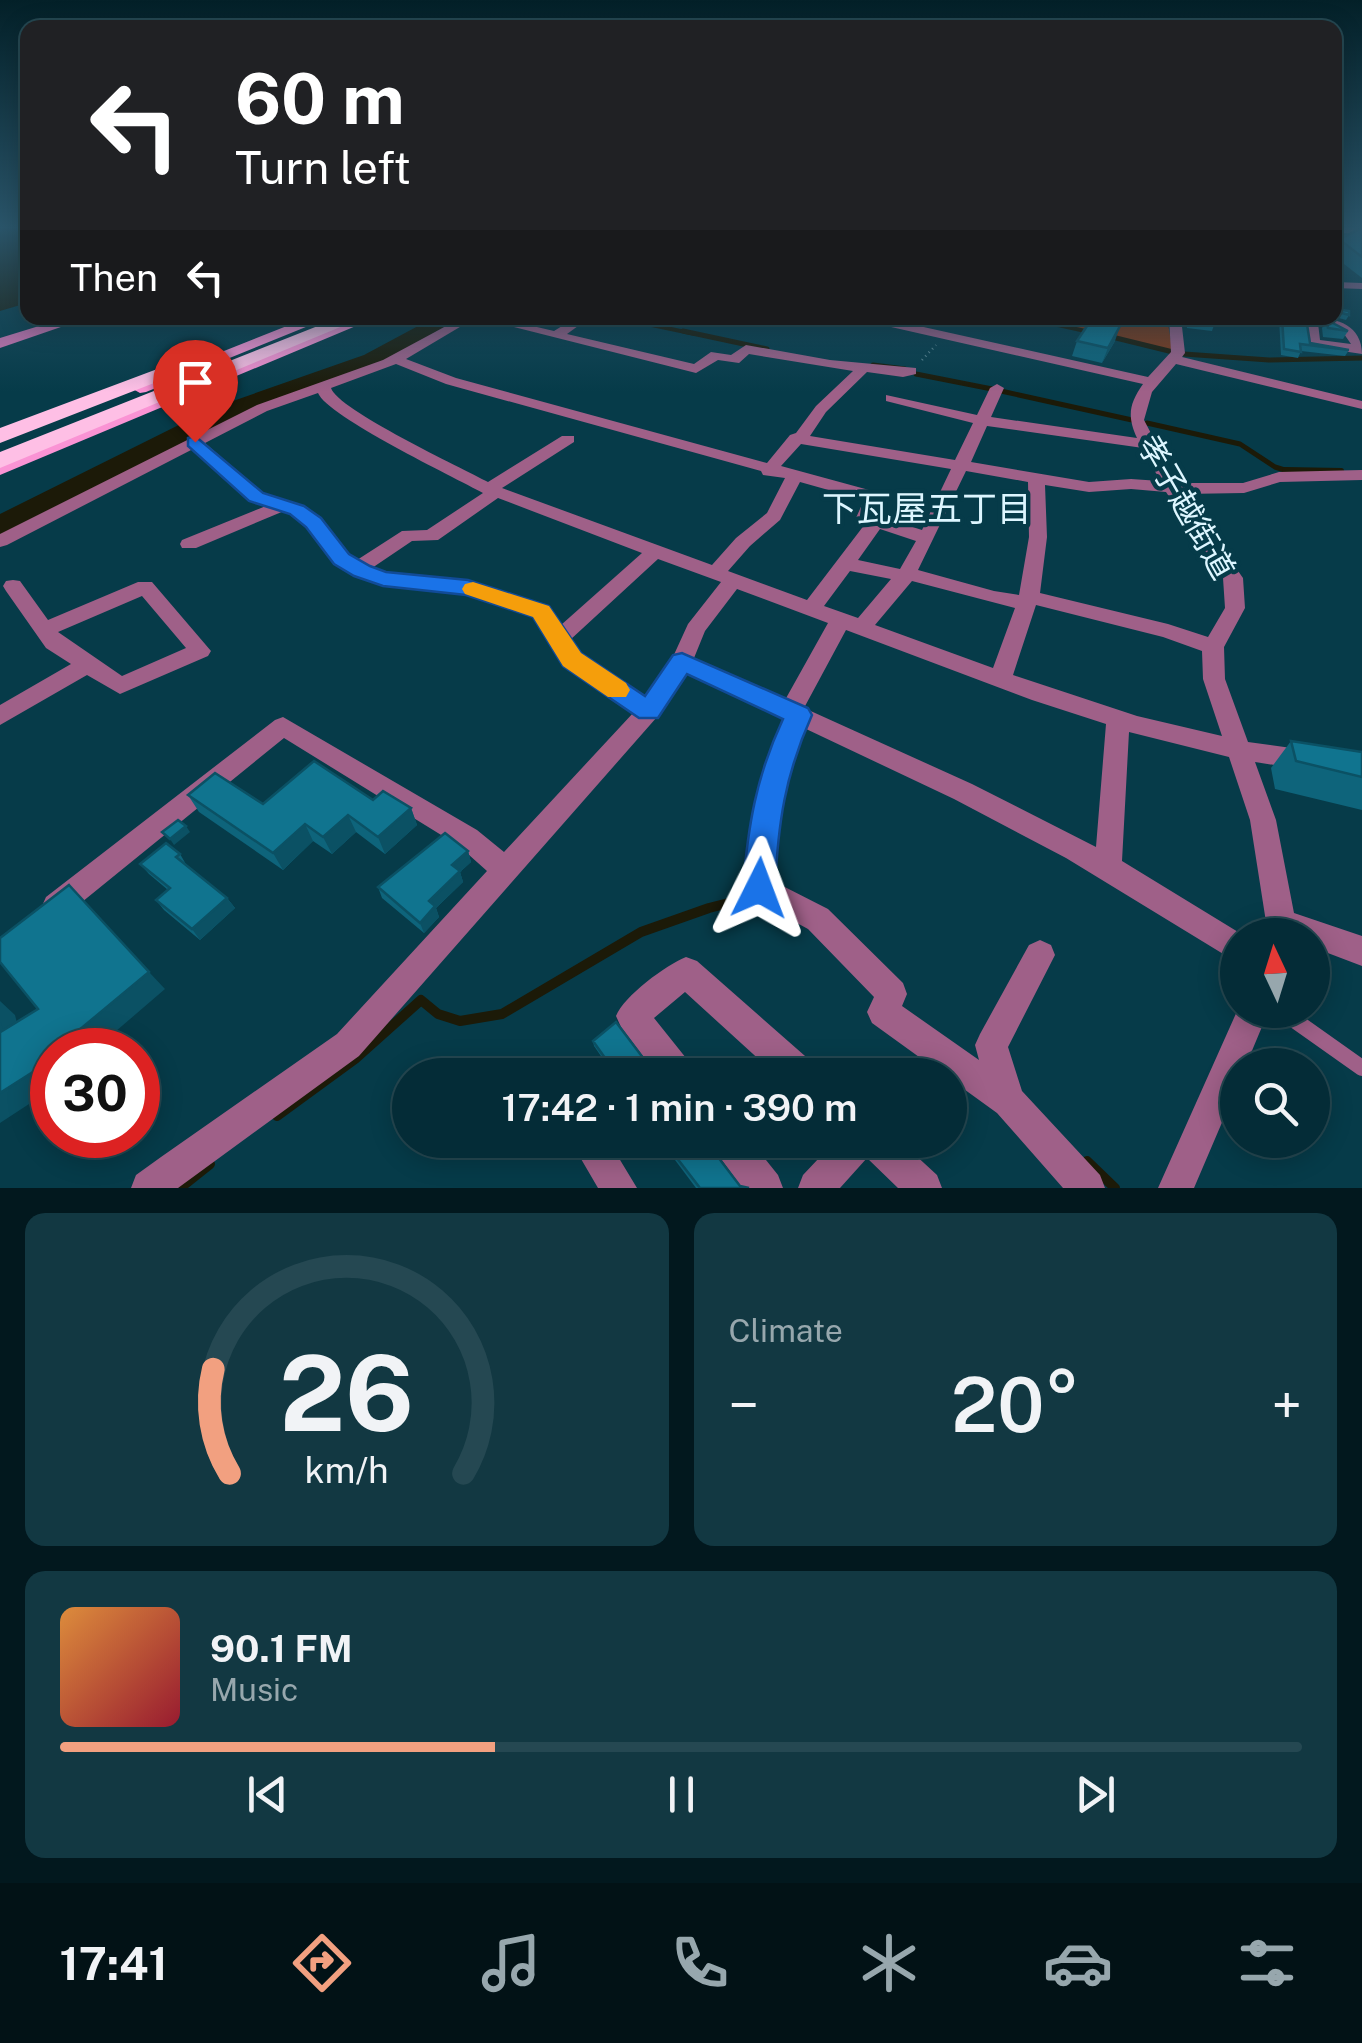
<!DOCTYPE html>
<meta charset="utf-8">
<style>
:root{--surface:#042c37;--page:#123842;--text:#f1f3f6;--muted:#97a7ad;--line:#254852;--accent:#f2a080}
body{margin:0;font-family:"Public Sans","Noto Sans JP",sans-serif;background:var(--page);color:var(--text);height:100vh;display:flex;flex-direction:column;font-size:38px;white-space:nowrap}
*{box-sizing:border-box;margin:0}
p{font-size:32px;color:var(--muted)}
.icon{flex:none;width:55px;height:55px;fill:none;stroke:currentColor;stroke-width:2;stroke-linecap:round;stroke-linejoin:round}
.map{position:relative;height:1188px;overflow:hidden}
.side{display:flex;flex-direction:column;gap:25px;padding:25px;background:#02181e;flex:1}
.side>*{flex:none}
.hud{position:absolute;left:20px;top:20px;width:1322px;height:305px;border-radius:20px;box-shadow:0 5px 25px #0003,0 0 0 2px var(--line);background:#202124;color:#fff;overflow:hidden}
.needle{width:65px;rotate:356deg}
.buttons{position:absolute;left:1220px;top:918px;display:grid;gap:20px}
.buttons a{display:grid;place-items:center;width:110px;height:110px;border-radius:50%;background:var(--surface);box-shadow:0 5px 25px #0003,0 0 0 2px var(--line);font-size:50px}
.speed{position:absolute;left:30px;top:1028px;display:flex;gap:20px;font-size:50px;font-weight:700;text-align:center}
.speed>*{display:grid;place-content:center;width:130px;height:130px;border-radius:50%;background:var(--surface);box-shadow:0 5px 25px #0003,0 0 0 2px var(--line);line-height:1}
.speed .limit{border:15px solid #d22;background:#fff;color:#111}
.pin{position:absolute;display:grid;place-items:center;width:85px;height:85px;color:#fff;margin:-102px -42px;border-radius:50% 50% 50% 0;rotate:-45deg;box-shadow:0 0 10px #0007}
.pin .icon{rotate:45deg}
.me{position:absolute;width:110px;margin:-55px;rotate:3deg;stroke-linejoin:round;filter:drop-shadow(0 0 8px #0008)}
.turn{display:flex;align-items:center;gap:35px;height:210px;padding:0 50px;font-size:45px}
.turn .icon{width:130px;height:130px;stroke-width:2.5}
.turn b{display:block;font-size:70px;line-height:85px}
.then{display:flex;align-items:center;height:95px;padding:0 50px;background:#0003;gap:20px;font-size:38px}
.big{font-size:75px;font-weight:600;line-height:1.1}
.side .tile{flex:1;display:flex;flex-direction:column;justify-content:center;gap:15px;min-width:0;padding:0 35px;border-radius:20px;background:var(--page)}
.side .dial{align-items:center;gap:0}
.dial svg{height:260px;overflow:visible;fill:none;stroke:var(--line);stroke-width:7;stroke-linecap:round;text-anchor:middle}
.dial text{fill:var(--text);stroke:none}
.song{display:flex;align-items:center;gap:30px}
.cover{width:120px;height:120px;border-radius:15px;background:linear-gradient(135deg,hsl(30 70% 55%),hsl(350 70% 35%))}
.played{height:10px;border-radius:5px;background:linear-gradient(90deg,var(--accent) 35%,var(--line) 35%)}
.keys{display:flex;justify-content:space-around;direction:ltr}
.heat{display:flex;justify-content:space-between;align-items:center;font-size:55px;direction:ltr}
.side .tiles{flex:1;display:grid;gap:25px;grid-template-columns:1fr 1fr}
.tile:last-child{grid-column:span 2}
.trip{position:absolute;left:392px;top:1058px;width:575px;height:100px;border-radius:50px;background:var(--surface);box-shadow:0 5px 25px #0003,0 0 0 2px var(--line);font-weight:600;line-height:100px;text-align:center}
.menu{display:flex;height:160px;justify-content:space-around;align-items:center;background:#021216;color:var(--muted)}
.menu .icon{width:70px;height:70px}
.menu .selected{color:var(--accent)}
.menu b{font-size:45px;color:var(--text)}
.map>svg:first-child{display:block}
.green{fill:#813716}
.water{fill:#1c1a08}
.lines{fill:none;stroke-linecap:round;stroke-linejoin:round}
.stream-far3{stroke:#1c1a08;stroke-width:4}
.stream-far2{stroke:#1c1a08;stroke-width:5}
.stream-far1{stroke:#1c1a08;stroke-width:6}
.stream{stroke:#1c1a08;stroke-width:10}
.river{fill:#1c1a08;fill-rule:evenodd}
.path{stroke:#5d8793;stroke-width:2.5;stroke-dasharray:1 4;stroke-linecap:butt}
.lane{stroke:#9f6088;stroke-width:16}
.street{fill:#9f6088;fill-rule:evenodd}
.secondary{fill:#da76b7;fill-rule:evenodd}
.primary{fill:#fa93d4;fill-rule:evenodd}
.highway{fill:#febfe5;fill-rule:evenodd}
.wall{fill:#0e647b}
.shaded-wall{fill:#0b5164}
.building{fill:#10748f;stroke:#0b5164;stroke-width:2.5}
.route{fill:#1a73e8;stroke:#114b97;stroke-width:2.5}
.slow{fill:#f59e0b}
.labels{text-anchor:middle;stroke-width:9;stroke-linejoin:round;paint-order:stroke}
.street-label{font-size:32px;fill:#ddf6ff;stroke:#063b49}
.neighbourhood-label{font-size:35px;fill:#ddf6ff;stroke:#063b49}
</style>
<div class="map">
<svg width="1362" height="1188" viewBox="0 0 1362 1188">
<rect width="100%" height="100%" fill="#063b49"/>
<!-- green -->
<path class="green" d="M1029,318H1167L1173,352Z"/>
<!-- water -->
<path class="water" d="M0,226H28L27,303L0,311Z"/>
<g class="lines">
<!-- stream-far3 -->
<path class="stream-far3" d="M618,318L695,334
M1026,318L1090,332"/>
<!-- stream-far2 -->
<path class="stream-far2" d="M683,331L767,349
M1112,337L1173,352
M1184,354L1269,360L1362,358
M873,365L905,369
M916,374L992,389
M1001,391L1132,420
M1147,423L1240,444L1275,467L1291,472L1341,471"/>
<!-- stream-far1 -->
<path class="stream-far1" d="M1285,470L1341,471"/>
<!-- stream -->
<path class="stream" d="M277,1116L355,1059L421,1000L438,1014L460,1021L502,1014L641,932L709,908L748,898L758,901
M1087,1161L1115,1188
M180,1188L210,1164"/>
<!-- river -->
<path class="river" d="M433,318H459L380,365L267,403L0,536V514L213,408L364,355Z"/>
<!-- path -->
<path class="path" d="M922,360L936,345"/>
<!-- lane -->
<path class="lane" d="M1280,1010L1362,1068"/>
<!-- street -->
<path class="street" d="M1335,226L1362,229V235L1335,232Z
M1335,282L1362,283V289L1335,288Z
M461,318H475L406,359L456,378L767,463L790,435L796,433L816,406L853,371L749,354L739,363L718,360L696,373L478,318H498L554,331L575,318H589L567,334L694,364L711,352L731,355L746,345L830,360L916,368V374L903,377L867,372L826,412L810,436L955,460L973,423L886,401V395L977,415L990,388L997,384L1004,388L991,417L1137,438C1127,416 1129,404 1143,384L869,322L863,318H883L1148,377L1171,352L1169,318H1181L1185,353L1182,357L1362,401V409L1176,364L1152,392L1144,420L1177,483H1243L1279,472L1362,470V480L1280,482L1244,493L1184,494L1243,578L1245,608L1224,647L1225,679L1248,742L1306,750L1315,753L1318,760L1315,767L1306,770L1255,762L1276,820L1294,913L1362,936V966L1312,947V935H1263L1266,922L1250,820L1229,757L1129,732L1122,861L1243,935H1238V963L1066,858L954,799L804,728L783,800L773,881L828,909L903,983L907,994L902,1006L979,1060L975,1045L980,1034L1029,945L1040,940L1051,945L1055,955L1008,1047L1022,1091L1100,1175L1105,1188H1063L997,1113L950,1079V1075H944L872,1023L867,1012L874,997L808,929L749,897L745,888C750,829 761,774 784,719L686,672L657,717L359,1056L178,1188H131L136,1175L161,1157L337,1034L487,871L459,846L284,738L66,915L56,919L46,915L42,906L46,897L275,720L283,717L477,830L504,852L634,712L564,665L534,616C512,609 489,599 467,594C431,587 393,592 359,577C323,561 317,523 284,511L196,548H182L180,544L182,540L266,506L250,501L193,449L7,545L0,547V534L257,405L383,360ZM396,364L446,384L761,471L763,475L785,478L767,513L736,538L712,565L502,488L574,442V436H562L488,482C462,468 338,410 331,388ZM318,393C328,417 454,477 483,493L427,530L402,531L357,560L348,555L320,519L303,506L262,493L205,443L267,411ZM987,426L1143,448L1160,481L1131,479L1089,482L971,462ZM801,444L951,469L922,530L875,515L883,497L880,493L781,466ZM966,471L1028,482L1029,537L1019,595L994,591L918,570ZM800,482L864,500L856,518L865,524L807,600L728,571L750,546L780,520ZM1045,485L1089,492L1131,489L1166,492L1223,578L1225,608L1208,637L1168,624L1040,593L1047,537ZM498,498L642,553L561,625L548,606L475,583L386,573L372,568L412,541L438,540ZM880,529L916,541L900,569L858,560ZM658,559L721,582L688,624L672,659L646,697L580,653L570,640ZM850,571L891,579L858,618L824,606ZM912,581L1015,608L993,668L875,625ZM737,589L828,623L785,700L694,658L705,631ZM1036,605L1163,637L1202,651L1203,679L1222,736L1137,716L1013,675ZM846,630L1032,700L1106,724L1096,847L972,784L804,708Z
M1305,318C1331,316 1362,322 1362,354L1309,346ZM1318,323L1342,331L1351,344L1320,340Z
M13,580L20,581L48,620L138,582H152L211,651L208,656L120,694L87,675L0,725V705L71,664L46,648L6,591L3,586L6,581ZM142,596L186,648L122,676L58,632Z
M686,957L697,961L813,1063L818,1075H776L685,992L654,1018L690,1063L695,1075H657L621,1027L616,1016C624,996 666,965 686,957Z
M1238,1009L1269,1010L1246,1065H1238V1085L1194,1188H1158Z
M570,1140H608L637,1188H598Z
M711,1140H750L778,1175L783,1188H742L716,1152Z
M836,1140H899L937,1175L942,1188H898L867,1158L840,1188H798L803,1175Z"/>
<!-- secondary -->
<path class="secondary" d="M65,318H87L0,348V338Z"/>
<!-- primary -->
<path class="primary" d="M307,318H328L146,392L140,393L131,388Z
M355,318H375L0,475V462Z"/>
<!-- highway -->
<path class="highway" d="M338,318H362L0,468V452Z
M160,368L167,370L170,374L167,378L0,443V428Z"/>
</g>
<!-- wall -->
<path class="wall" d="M1362,228V278L1335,257V247L1339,239Z
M1335,309L1349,315L1346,320L1335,317Z
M1186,318H1213L1214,325L1212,331L1187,328Z
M1279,318H1306L1310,343L1349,350L1345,356L1301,351L1298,358L1281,355Z
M1327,320L1348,331L1343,339L1323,337L1322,328Z
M1077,341H1115L1102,363L1072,356Z
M1291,741L1362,752V810L1275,789L1271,768Z
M188,795L263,804L373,800L411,808L417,825L385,854L356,832L332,854L313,841L283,870L199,812Z
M468,851L471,862L460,872L463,882L436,908L439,917L424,933L382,898L378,887Z
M180,854L187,866L227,898L235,908L200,940L164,910L156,900L168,890L149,874L140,864Z
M593,1041L656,1075H614L594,1046Z
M660,1140H705L740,1186L749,1188H696Z"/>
<!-- shaded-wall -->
<path class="shaded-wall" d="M1120,326L1115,341L1102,363L1108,348Z
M411,808L417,825L385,854L378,837Z
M348,815L356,832L332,854L323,837Z
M305,824L313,841L283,870L273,853Z
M186,826L190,832L174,845L170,839Z
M468,851L471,862L460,872L463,882L436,908L439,917L424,933L420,923L429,901L452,865Z
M227,898L235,908L200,940L192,929Z
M149,972L165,989L94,1050H55Z
M0,1001L15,1015L23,1047L2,1031L0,1023Z
M52,1052V1089L0,1123V1093Z"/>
<!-- building -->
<path class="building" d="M1362,228V257L1339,239Z
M1335,309L1349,311V315L1335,311Z
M1189,318H1213L1214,325L1190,322Z
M1282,318H1306L1310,343L1349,350L1300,344L1301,352L1284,349Z
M1091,320L1120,326L1108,348L1077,341Z
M1327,320L1348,331L1328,328Z
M1291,741L1362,752V777L1296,761Z
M314,761L373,800L383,791L411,808L378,837L348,815L323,837L305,824L273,853L188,795L215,773L263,804Z
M178,820L186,826L170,839L162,832Z
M445,833L468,851L452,865L460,871L429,901L435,906L420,923L378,887Z
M166,843L180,854L176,857L227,898L192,929L156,900L170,888L140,864Z
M69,885L149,972L55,1050H52V1052L46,1058L47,1063L0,1093V1023L2,1031L38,1009L0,962V938Z
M616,1022L656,1075H617L593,1041Z
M663,1140H705L740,1186L749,1188H700Z"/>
<!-- sky -->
<linearGradient id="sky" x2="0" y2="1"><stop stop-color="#032028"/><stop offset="0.58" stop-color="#2a556a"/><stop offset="1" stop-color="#2a556a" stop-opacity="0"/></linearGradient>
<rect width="1362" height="392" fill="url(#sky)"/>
<!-- route -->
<path class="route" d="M195,436L263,493L304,506L321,518L349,554L370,566L386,572L468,580L549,606L581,653L645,696L673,655L682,653L808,708L812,715C785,775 778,823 775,888L770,898L759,902L748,898L743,888C748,825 756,777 783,719L687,674L658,718H639L563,666L533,617L466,595L383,586L354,576L334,564L306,527L290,514L249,501L188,446V438Z"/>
<!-- slow -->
<path class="slow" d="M473,582L549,606L581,653L626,683L630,690L626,697H608L563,666L533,617L465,594L462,589L465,584Z"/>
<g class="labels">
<!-- street labels -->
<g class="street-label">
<text transform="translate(1186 507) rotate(60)" y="11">孝子越街道</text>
</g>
<!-- neighbourhood labels -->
<g class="neighbourhood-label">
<text x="927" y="521">下瓦屋五丁目</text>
</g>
</g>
</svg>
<div class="buttons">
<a><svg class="needle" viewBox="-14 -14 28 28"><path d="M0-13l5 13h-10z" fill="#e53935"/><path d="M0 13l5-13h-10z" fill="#97a7ad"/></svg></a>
<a><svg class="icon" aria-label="search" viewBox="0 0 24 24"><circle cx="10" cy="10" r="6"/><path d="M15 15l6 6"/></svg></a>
</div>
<div class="speed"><div class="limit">30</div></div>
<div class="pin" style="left:195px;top:442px;background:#d93025"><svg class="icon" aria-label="arrive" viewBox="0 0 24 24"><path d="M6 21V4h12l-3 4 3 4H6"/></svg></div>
<svg class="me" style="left:759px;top:888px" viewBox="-20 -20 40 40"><path d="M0-17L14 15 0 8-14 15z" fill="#1a73e8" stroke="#fff" stroke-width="4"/></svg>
<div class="trip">17:42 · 1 min · 390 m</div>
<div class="hud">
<div class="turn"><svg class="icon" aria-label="left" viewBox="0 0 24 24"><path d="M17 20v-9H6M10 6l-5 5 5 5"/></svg><div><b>60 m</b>Turn left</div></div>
<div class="then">Then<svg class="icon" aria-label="left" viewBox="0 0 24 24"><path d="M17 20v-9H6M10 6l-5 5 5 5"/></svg></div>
</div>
</div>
<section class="side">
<div class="tiles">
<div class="tile dial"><svg viewBox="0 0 100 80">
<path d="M14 69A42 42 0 1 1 86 69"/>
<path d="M14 69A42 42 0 0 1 9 37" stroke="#f2a080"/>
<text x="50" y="56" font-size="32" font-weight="700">26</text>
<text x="50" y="72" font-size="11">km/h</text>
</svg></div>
<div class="tile"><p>Climate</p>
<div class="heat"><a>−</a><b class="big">20°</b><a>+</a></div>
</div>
<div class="tile">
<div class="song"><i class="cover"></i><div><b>90.1 FM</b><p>Music</p></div></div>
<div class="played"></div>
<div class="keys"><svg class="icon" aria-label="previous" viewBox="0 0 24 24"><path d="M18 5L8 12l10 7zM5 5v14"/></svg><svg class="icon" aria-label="pause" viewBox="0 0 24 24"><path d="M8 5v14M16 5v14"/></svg><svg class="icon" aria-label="next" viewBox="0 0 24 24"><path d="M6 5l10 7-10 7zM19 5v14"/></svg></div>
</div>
</div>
</section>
<nav class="menu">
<b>17:41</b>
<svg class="icon selected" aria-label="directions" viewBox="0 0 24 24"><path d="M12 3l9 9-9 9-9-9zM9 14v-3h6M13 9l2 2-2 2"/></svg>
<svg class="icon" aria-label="music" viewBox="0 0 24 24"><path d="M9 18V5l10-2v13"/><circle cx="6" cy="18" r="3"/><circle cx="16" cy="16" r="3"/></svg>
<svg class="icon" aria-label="phone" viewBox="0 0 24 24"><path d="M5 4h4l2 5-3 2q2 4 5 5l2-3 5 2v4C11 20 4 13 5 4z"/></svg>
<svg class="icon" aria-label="climate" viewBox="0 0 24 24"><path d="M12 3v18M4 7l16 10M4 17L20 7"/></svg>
<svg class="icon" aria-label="car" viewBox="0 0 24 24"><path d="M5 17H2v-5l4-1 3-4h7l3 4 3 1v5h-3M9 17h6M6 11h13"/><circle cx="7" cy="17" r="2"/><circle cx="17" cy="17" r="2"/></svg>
<svg class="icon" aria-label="filters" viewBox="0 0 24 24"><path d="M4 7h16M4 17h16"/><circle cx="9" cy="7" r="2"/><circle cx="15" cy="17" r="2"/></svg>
</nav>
